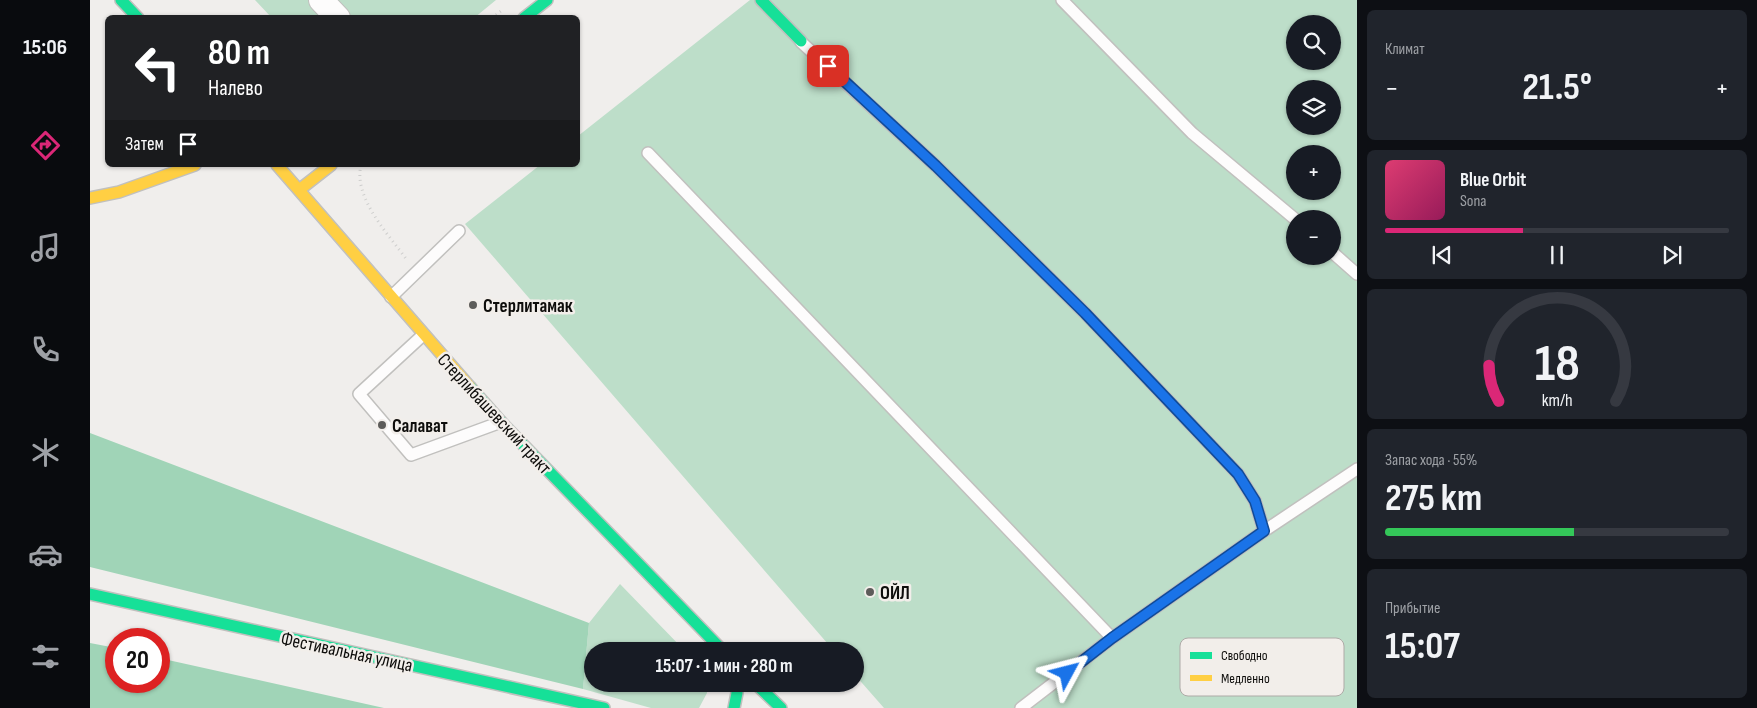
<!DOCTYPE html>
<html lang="ru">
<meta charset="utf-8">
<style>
:root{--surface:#171b24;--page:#20242c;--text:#f1f3f6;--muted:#9ea1a6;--line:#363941;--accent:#db2777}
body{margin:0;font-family:"Sofia Sans Condensed",sans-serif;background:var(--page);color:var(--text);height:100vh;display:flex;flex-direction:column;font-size:19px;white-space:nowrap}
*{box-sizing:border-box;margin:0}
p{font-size:16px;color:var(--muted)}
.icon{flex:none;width:28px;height:28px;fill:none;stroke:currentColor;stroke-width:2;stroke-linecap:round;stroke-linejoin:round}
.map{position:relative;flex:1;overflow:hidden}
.details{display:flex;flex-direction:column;gap:10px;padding:10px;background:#0d0f14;width:400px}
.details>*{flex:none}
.top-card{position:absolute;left:15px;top:15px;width:475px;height:152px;border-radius:8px;box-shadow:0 1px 4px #0004;background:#202124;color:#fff;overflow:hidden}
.buttons{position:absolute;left:1196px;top:15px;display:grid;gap:10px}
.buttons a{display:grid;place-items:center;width:55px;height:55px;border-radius:50%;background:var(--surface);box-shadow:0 1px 4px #0004;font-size:25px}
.speed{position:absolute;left:15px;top:628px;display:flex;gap:10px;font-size:25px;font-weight:700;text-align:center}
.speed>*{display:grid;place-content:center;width:65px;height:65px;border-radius:50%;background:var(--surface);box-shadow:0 1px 4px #0004;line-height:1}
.speed .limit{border:8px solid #d22;background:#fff;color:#111}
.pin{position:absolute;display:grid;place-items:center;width:42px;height:42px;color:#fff;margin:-21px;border-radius:10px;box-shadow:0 2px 8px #0006}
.me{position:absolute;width:55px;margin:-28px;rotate:52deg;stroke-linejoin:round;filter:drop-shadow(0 0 4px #0008)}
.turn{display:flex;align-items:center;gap:18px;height:105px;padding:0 20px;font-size:22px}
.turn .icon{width:65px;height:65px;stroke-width:2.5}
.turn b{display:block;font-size:35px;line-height:42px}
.then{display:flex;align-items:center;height:48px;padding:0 20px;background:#0003;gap:10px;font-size:19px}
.big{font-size:38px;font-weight:700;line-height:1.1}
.details .card{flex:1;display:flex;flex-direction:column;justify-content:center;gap:8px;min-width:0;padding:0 18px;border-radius:8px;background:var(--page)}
.details .dial{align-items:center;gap:0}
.dial svg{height:130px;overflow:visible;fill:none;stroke:var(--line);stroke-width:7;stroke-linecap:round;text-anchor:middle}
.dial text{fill:var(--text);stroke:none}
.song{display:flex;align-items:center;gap:15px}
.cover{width:60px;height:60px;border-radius:8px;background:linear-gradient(135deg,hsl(340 70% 55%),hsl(330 70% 35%))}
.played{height:5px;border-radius:2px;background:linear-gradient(90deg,var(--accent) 40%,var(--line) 40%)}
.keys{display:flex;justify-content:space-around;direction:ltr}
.heat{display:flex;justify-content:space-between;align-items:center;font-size:28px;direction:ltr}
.charge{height:8px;border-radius:4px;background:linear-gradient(90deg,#34c759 55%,var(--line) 0)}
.trip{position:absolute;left:494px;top:642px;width:280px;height:50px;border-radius:25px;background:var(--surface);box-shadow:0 1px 4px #0004;font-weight:700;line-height:50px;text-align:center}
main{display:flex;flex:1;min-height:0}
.tab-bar{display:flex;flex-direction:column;width:90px;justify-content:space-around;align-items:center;background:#090b0e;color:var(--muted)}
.tab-bar .icon{width:35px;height:35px}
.tab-bar .on{color:var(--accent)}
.tab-bar b{font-size:22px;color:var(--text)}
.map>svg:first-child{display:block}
.green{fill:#bddec9;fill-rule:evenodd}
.forest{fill:#a0d4b7}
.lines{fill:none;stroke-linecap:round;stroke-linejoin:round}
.lane-casing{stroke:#c1c0be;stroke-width:14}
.street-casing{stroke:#c1c0be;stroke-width:26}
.fast-casing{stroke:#c1c0be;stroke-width:14}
.slow-casing{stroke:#c1c0be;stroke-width:14}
.path{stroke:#cececd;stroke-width:3;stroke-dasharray:1 4;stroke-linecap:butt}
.lane{stroke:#fdfcfc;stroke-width:11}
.street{stroke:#fdfcfc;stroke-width:24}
.fast{stroke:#16e098;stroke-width:11}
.slow{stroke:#ffcf43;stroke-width:11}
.route-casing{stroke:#114b97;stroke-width:12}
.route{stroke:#1a73e8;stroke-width:9}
.poi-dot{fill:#5d5c5a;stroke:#f2eeea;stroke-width:2}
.labels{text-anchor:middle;stroke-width:5;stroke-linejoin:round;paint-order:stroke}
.poi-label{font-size:19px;font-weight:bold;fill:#0e0d0b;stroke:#f2eeea;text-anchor:start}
.street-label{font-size:19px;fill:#0e0d0b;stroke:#f2eeea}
.key{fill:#f2eeea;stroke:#aeaaa7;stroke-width:1}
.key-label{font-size:14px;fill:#0e0d0b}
</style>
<main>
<nav class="tab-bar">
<b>15:06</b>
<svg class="icon on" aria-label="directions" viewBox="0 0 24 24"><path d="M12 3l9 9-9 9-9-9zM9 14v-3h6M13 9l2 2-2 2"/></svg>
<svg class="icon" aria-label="music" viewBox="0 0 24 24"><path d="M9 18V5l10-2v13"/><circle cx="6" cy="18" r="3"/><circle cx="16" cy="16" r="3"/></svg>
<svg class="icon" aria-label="phone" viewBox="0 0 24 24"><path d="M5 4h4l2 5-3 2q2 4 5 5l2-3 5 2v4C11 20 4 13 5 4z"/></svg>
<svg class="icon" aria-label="climate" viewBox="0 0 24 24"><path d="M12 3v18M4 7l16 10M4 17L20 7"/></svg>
<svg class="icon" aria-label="car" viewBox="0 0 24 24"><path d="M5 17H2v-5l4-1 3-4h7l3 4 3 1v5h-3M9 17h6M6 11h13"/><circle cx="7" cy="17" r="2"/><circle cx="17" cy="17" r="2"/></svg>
<svg class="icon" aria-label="filters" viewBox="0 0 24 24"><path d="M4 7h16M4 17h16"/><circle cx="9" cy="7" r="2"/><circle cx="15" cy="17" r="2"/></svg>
</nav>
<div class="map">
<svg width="1267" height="708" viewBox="0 0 1267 708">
<rect width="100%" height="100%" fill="#f0eeec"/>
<!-- green -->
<path class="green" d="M165,0H406L384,18L181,17Z
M660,0H1267V708H794L765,675V651H744L375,224L450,165H488V136ZM1205,24H1242V61H1205ZM1205,89H1242V126H1205ZM1205,154H1242V191H1205ZM1205,219H1242V256H1205Z
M530,584L595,651H502V684H617V693L609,708H561L493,689L499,623Z"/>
<!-- forest -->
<path class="forest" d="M0,433L499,623L493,689L0,567Z
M0,643L26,648V681H69V658L294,708H0Z"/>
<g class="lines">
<defs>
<path id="lane" d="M972,0L1102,133L1205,219
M711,42L846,166L995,313L1148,474L1165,501L1174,531
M558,153L1022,638
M1242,252L1267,274
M301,297L369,231
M333,335L269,394L321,455L411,422
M931,708L1022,638L1174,531L1267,469"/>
<path id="street" d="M231,0L248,18"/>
<path id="fast" d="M31,0L48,18
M671,0L711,41
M434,18L457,0
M380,387L411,422L633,651
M0,594L514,708
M666,684L691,708
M644,708L647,693L646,684"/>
<path id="slow" d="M187,165L380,387
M209,190L241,165
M0,198L29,192L105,165"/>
</defs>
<!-- lane casing -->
<use href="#lane" class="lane-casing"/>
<!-- street casing -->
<use href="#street" class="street-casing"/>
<!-- fast casing -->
<use href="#fast" class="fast-casing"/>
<!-- slow casing -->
<use href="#slow" class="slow-casing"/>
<!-- path -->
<path class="path" d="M402,18L411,11
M271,165C263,198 299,235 317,260"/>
<!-- lane -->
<use href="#lane" class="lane"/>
<!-- street -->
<use href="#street" class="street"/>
<!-- fast -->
<use href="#fast" class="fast"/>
<!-- slow -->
<use href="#slow" class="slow"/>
</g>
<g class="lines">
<defs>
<path id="route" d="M738,66L846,166L995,313L1148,474L1165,501L1174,531L1022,638L977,673"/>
</defs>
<!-- route casing -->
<use href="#route" class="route-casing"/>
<!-- route -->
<use href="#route" class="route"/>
</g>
<!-- markers -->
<g class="poi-dot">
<circle cx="383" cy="305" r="5"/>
<circle cx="292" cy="425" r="5"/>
<circle cx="780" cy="592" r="5"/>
</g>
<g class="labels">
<!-- poi labels -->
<g class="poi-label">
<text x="393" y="312">Стерлитамак</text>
<text x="302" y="432">Салават</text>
<text x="790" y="599">ОЙЛ</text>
</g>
<!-- street labels -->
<g class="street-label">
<text transform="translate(405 413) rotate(47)" y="7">Стерлибашевский тракт</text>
<text transform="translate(257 651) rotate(12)" y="7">Фестивальная улица</text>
</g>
</g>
<!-- legend -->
<rect x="1090" y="638" width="164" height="58" rx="8" class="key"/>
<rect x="1100" y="652" width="22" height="7" fill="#16e098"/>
<rect x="1100" y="675" width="22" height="6" fill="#ffcf43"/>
<g class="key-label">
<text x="1131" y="660">Свободно</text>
<text x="1131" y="683">Медленно</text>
</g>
</svg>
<div class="buttons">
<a><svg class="icon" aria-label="search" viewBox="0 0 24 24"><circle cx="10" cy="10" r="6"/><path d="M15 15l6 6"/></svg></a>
<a><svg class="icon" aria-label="layers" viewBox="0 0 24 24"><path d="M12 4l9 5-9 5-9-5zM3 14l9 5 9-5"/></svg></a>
<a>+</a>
<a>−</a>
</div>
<div class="speed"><div class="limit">20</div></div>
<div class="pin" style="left:738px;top:66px;background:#d93025"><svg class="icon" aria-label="arrive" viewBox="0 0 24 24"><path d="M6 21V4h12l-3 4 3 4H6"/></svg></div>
<svg class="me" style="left:977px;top:673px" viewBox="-20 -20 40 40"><path d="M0-17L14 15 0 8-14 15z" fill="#1a73e8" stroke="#fff" stroke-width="4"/></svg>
<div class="trip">15:07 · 1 мин · 280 m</div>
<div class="top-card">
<div class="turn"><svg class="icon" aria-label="left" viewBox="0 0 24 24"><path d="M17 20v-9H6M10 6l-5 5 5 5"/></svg><div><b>80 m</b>Налево</div></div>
<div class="then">Затем<svg class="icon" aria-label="arrive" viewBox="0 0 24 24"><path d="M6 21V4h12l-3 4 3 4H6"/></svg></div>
</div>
</div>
<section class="details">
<div class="card"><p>Климат</p>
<div class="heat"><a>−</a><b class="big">21.5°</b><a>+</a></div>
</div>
<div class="card">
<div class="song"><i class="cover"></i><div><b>Blue Orbit</b><p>Sona</p></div></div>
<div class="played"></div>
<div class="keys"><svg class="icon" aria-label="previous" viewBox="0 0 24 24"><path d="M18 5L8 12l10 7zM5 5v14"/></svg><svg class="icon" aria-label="pause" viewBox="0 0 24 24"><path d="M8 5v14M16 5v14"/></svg><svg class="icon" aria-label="next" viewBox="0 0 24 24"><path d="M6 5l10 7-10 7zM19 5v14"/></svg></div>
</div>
<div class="card dial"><svg viewBox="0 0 100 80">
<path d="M14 69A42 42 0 1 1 86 69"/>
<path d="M14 69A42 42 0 0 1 8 47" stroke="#db2777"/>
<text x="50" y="56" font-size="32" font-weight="700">18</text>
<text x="50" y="72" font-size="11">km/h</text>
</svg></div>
<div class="card"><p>Запас хода · 55%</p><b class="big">275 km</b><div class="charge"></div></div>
<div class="card"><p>Прибытие</p><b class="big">15:07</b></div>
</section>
</main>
